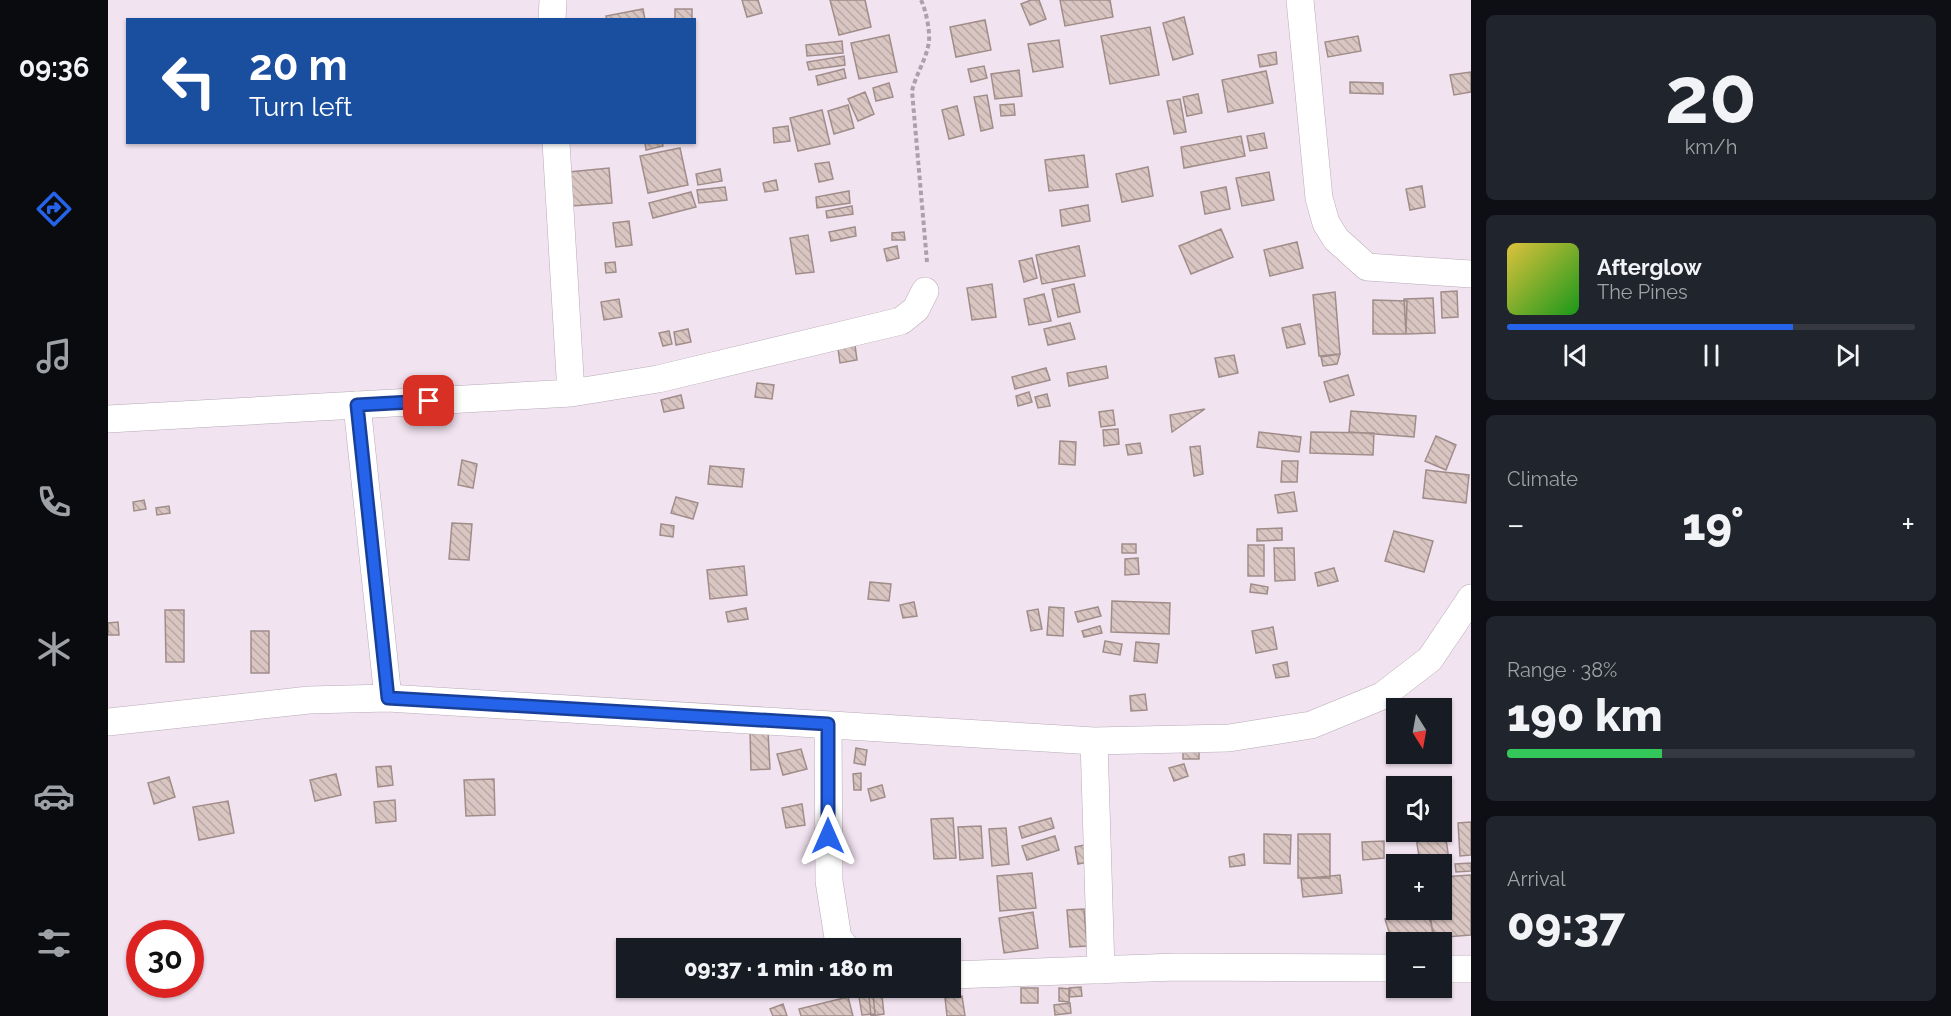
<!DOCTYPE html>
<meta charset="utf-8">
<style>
:root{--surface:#171b24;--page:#20242c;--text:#f1f3f6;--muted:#9ea1a6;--line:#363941;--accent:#2563eb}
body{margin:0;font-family:Raleway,sans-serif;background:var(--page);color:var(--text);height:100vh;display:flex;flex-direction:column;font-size:22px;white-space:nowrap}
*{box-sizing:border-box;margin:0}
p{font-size:20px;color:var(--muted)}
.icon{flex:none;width:33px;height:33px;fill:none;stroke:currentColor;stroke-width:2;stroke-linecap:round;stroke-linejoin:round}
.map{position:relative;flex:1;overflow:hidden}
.details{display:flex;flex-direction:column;gap:15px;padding:15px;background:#0d0f14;width:480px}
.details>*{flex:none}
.guide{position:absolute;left:18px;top:18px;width:570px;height:126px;border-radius:0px;box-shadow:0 2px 4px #0004;background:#1a4fa0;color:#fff;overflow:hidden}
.needle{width:39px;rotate:169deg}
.fabs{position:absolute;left:1278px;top:698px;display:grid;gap:12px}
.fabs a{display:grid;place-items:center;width:66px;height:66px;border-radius:0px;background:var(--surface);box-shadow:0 2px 4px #0004;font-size:30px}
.speed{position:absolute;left:18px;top:920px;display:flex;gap:12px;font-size:30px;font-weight:700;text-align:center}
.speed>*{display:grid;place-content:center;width:78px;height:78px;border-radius:50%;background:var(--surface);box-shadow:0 2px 4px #0004;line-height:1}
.speed .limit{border:9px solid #d22;background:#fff;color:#111}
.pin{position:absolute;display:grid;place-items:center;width:51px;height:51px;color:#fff;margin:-26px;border-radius:12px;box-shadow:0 3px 9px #0006}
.me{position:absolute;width:66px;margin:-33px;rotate:0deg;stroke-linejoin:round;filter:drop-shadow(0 0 4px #0008)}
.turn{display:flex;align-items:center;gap:21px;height:126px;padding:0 24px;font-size:27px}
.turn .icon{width:78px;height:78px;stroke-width:2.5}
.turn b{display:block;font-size:42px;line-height:51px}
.big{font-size:45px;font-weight:800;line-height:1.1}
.details .tile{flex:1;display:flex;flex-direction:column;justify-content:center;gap:9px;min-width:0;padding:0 21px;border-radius:9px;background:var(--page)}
.details .dial{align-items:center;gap:0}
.dial b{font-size:78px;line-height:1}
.song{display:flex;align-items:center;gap:18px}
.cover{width:72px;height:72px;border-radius:9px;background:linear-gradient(135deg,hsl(50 70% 55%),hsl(120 70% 35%))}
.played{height:6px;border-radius:3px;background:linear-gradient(90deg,var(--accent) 70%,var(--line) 70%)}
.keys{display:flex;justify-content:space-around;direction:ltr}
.heat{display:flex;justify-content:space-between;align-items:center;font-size:33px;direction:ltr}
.charge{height:9px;border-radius:4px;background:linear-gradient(90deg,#34c759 38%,var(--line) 0)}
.trip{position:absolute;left:508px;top:938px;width:345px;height:60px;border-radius:0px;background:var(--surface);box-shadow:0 2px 4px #0004;font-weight:800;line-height:60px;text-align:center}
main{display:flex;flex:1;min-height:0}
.menu{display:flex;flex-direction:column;width:108px;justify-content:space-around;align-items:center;background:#090b0e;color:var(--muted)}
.menu .icon{width:42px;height:42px}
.menu .active{color:var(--accent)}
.menu b{font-size:27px;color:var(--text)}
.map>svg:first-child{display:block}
.building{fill:url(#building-back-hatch);stroke:#a08d8a;stroke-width:1.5}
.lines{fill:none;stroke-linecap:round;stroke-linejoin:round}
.street-casing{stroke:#b8abb7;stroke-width:28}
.path{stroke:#aca1ab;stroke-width:4;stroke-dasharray:4.5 3;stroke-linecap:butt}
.street{stroke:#fff;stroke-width:27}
.route-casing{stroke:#184099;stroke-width:15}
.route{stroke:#2563eb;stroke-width:10}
</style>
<main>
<nav class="menu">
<b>09:36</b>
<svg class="icon active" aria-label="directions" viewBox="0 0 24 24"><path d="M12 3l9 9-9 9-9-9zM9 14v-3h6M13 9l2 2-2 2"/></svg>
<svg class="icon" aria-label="music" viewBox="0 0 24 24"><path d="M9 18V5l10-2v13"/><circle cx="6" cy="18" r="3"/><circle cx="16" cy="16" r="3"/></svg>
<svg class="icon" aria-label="phone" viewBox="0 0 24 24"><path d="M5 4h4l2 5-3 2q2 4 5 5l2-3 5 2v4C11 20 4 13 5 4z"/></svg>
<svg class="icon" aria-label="climate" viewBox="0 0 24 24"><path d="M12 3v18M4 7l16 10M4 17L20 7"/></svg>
<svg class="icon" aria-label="car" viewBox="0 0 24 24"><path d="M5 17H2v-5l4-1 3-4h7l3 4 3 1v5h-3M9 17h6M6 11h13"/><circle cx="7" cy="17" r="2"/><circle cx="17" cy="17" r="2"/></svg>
<svg class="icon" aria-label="filters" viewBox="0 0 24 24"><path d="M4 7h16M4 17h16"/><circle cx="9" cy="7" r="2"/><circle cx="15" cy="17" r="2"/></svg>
</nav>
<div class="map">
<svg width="1363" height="1016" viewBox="0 0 1363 1016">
<defs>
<pattern id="building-back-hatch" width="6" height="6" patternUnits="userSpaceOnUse" patternTransform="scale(1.5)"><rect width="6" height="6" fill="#d9c5c1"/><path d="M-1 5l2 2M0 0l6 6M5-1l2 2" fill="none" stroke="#baa8a5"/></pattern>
</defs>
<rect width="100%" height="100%" fill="#f1e3f0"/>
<!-- building -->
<path class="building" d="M634,0H650L654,13L639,17Z
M722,0H757L763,27L731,35Z
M923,0H931L938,19L922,25L913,4Z
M952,0H1002L1005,17L957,26Z
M535,9L537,20H499L498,16Z
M567,9H584V20H567Z
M1076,17L1085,54L1065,60L1055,23Z
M877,20L883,50L848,57L842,27Z
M1042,27L1051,75L1002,84L993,36Z
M781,35L789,72L751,79L743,43Z
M1250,36L1253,51L1220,57L1217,42Z
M951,40L955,67L925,72L920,44Z
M734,41L735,53L699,56L698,45Z
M1168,52L1169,64L1152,67L1150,55Z
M736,56L737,65L701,70L699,62Z
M876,66L879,78L863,82L860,69Z
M736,69L738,78L710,85L708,76Z
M911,70L914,96L887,99L883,74Z
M1158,71L1165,103L1120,112L1114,80Z
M1363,72V92L1346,95L1342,75Z
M1242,82L1275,83V94L1242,93Z
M781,83L785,97L768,101L765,88Z
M757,92L766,114L750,121L740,99Z
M1090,94L1094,113L1079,116L1075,97Z
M879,95L885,128L873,131L866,97Z
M1072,99L1078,132L1066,134L1059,101Z
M906,104L907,115L893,116L892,105Z
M740,105L746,128L726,134L720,111Z
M849,106L856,135L841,139L834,110Z
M714,110L722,144L690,151L682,118Z
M680,126L682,141L666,143L665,128Z
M1156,133L1159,148L1142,151L1139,136Z
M1133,136L1137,156L1076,168L1073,147Z
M537,142H554L555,146L538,150Z
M572,148L580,185L540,193L532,156Z
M976,155L980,187L941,191L937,160Z
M721,162L725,179L711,182L707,164Z
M1040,167L1045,196L1014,202L1008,174Z
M501,168L504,203L464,206L461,172Z
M612,169L614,181L590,185L588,174Z
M1161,172L1166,200L1134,206L1128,178Z
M668,180L670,190L657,192L655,183Z
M1314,186L1317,207L1302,210L1298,189Z
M617,187L619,200L591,203L589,190Z
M1118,187L1122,209L1097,214L1093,192Z
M741,191L742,203L709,208L708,197Z
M583,192L588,207L545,218L541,203Z
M980,205L982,221L954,226L952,210Z
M744,206L745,214L719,218L718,211Z
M521,221L524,245L508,247L505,223Z
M747,227L748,236L723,241L721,232Z
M1113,229L1125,257L1083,274L1071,246Z
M796,232L797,240H784V233Z
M700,235L706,272L688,274L682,238Z
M1189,242L1195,268L1162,276L1156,250Z
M789,246L791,258L779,261L776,249Z
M971,246L977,276L934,284L928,255Z
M924,258L929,278L916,282L911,261Z
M507,262L508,272L498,273L497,263Z
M884,284L888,317L864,320L859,288Z
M966,284L972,312L950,317L944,289Z
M1349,291L1350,317L1334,318L1333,292Z
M1227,292L1232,354L1211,356L1205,295Z
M936,294L943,321L921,325L916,299Z
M1325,298L1327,333L1298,334L1296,299Z
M511,299L514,317L496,320L493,302Z
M1265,300L1299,301L1298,334H1265Z
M962,323L967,339L940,345L936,329Z
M1192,324L1197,344L1179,348L1174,328Z
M580,329L583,342L568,345L566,332Z
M561,331L564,344L555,346L551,333Z
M746,338L749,360L732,363L729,341Z
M1232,354L1229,364L1215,366L1213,357Z
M1126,355L1130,373L1111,377L1107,358Z
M998,366L1000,378L961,386L959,373Z
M938,368L942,380L907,389L904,377Z
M1240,375L1246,395L1222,402L1216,382Z
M649,383L666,385L664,399L647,397Z
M921,392L924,402L910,406L908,396Z
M939,394L942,406L930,408L927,397Z
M573,395L576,408L556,412L553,400Z
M1097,409L1064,432L1062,415Z
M1005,410L1007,425L993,427L991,412Z
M1243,411L1308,416L1306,437L1241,432Z
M1010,429L1011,444L996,446L995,430Z
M1151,432L1193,437L1191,452L1149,447Z
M1203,432L1266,433L1265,455L1202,453Z
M1328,436L1348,445L1338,470L1317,461Z
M952,441L968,442L967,465L951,464Z
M1032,443L1034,453L1020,455L1018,445Z
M1092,446L1095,474L1086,476L1082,447Z
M354,460L369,464L365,488L350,485Z
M1174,461H1190L1189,482H1173Z
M602,466L636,469L634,487L600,484Z
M1318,470L1361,475L1358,503L1315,498Z
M1186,492L1189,511L1170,513L1167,495Z
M568,497L590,503L585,519L563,513Z
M36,500L38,509L26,511L25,502Z
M61,506L62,513L49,515L48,508Z
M344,523L364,524L361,560L341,559Z
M553,524L566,526L565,537L552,535Z
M1174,528V540L1149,541V529Z
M1286,531L1325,541L1316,572L1277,561Z
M1014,544H1028V553H1014Z
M1140,545H1156V576H1140Z
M1166,548H1186L1187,580L1167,581Z
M1030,558L1031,574L1017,575V559Z
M636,566L639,595L602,599L599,570Z
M1226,568L1230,581L1210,586L1207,573Z
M762,582L783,584L781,601L760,599Z
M1143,584L1160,587L1159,594L1142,592Z
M1004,601L1062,603L1061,634L1003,632Z
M806,602L809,616L795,618L792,605Z
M941,607L956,608L955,636L939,635Z
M990,607L993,616L970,622L967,612Z
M638,608L640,619L620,622L618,612Z
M930,609L934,629L923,631L919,611Z
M57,610H76V662H58Z
M10,622L11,635H0V623Z
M992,626L994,633L976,637L974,631Z
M1165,627L1169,649L1148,653L1144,631Z
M143,631H161V673H143Z
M997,641L1014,644L1012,655L995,652Z
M1028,642L1051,644L1049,663L1026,661Z
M1179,662L1181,676L1168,678L1165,665Z
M1037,694L1039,710L1023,711L1022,696Z
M660,731L662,769L643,770L642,732Z
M748,748L759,750L757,765L746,763Z
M693,749L699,769L675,775L669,754Z
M1075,751H1091V759H1075Z
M1076,764L1080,776L1066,781L1061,768Z
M283,766L285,785L270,787L268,767Z
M753,773V790H746L745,774Z
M228,774L233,795L207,801L202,780Z
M61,777L67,797L46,804L40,783Z
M386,779L387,815L358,816L356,780Z
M774,785L777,797L763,801L760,789Z
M287,800L288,821L268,823L266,802Z
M120,801L126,833L91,840L85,807Z
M694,804L697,825L678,828L674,808Z
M845,818L848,858L826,859L823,819Z
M943,818L946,828L914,838L911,827Z
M1363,822V855L1352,856L1350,823Z
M873,826L875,858L852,860L850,827Z
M1334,827H1336L1341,859L1312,863L1307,831H1334Z
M898,828L901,864L884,866L881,829Z
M1156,834L1183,835L1182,864L1156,863Z
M1190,834H1222V878H1190Z
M947,836L951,850L919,860L914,846Z
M1276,841V858L1255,860L1254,842Z
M985,843L989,860L970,864L967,847Z
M1136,854L1137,865L1122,867L1121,857Z
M1363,863V871L1348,872L1347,864Z
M924,873L928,908L892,911L889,876Z
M1232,875L1234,893L1195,897L1193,879Z
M1363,875V935L1325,938L1322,909H1334V877Z
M976,909L979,946L962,947L959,910Z
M1310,909H1318L1326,933L1295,942H1288V944L1285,945L1277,919Z
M925,912L930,948L896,953L891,918Z
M1326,933L1327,942H1297L1296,937Z
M973,987L974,996L961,997V988Z
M913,988H930V1003H913Z
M951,988L962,989L961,1002L951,1001Z
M765,995L767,1014L754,1015L751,997Z
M774,996L776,1014L763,1016L761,997Z
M854,996L857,1016H839L837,998Z
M740,997L745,1016H693L691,1009Z
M962,1003L963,1013L947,1015L946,1005Z
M675,1004L679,1016H665L662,1009Z"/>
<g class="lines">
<defs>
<path id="street" d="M1192,0L1211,198L1218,223L1228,239L1259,267L1363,274
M444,20L445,0
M448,142L463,393
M249,405L280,698
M0,419L463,393L550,379L793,321L808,309L817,291
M0,722L201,700L280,698L986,741L1121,738L1203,725L1274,696L1322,659L1363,598
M720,725L721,881L730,938L738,948
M986,741L993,970
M1334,969H1363
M843,975L1069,967L1288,968"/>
</defs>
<!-- street casing -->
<use href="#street" class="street-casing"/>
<!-- path -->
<path class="path" d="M813,0C818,10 822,31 821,41C819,58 808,74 804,91L819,262"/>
<!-- street -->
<use href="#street" class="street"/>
</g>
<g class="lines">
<defs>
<path id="route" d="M321,401L249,405L280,698L720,724V836"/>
</defs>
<!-- route casing -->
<use href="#route" class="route-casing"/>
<!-- route -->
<use href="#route" class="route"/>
</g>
</svg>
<div class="fabs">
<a><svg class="needle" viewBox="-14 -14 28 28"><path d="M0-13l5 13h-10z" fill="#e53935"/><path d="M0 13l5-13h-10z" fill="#9ea1a6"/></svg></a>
<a><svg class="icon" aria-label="sound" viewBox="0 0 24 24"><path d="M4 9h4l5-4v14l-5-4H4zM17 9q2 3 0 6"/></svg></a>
<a>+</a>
<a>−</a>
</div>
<div class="speed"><div class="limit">30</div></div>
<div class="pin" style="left:321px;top:401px;background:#d93025"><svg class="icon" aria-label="arrive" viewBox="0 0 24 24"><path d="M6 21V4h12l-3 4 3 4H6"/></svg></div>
<svg class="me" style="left:720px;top:836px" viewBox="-20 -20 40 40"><path d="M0-17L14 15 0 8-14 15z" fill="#2563eb" stroke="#fff" stroke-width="4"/></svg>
<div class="trip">09:37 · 1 min · 180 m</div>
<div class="guide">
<div class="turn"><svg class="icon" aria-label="left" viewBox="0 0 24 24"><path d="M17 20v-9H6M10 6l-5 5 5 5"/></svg><div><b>20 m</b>Turn left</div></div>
</div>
</div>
<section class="details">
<div class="tile dial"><b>20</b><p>km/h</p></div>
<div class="tile">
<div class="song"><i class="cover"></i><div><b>Afterglow</b><p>The Pines</p></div></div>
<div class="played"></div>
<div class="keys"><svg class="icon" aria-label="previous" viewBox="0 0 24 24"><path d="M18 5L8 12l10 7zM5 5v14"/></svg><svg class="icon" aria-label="pause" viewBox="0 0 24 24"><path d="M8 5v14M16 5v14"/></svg><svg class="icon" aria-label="next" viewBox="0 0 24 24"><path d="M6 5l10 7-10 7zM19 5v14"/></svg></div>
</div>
<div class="tile"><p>Climate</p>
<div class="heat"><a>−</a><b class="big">19°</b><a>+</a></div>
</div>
<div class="tile"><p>Range · 38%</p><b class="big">190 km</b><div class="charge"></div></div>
<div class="tile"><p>Arrival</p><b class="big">09:37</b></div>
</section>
</main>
